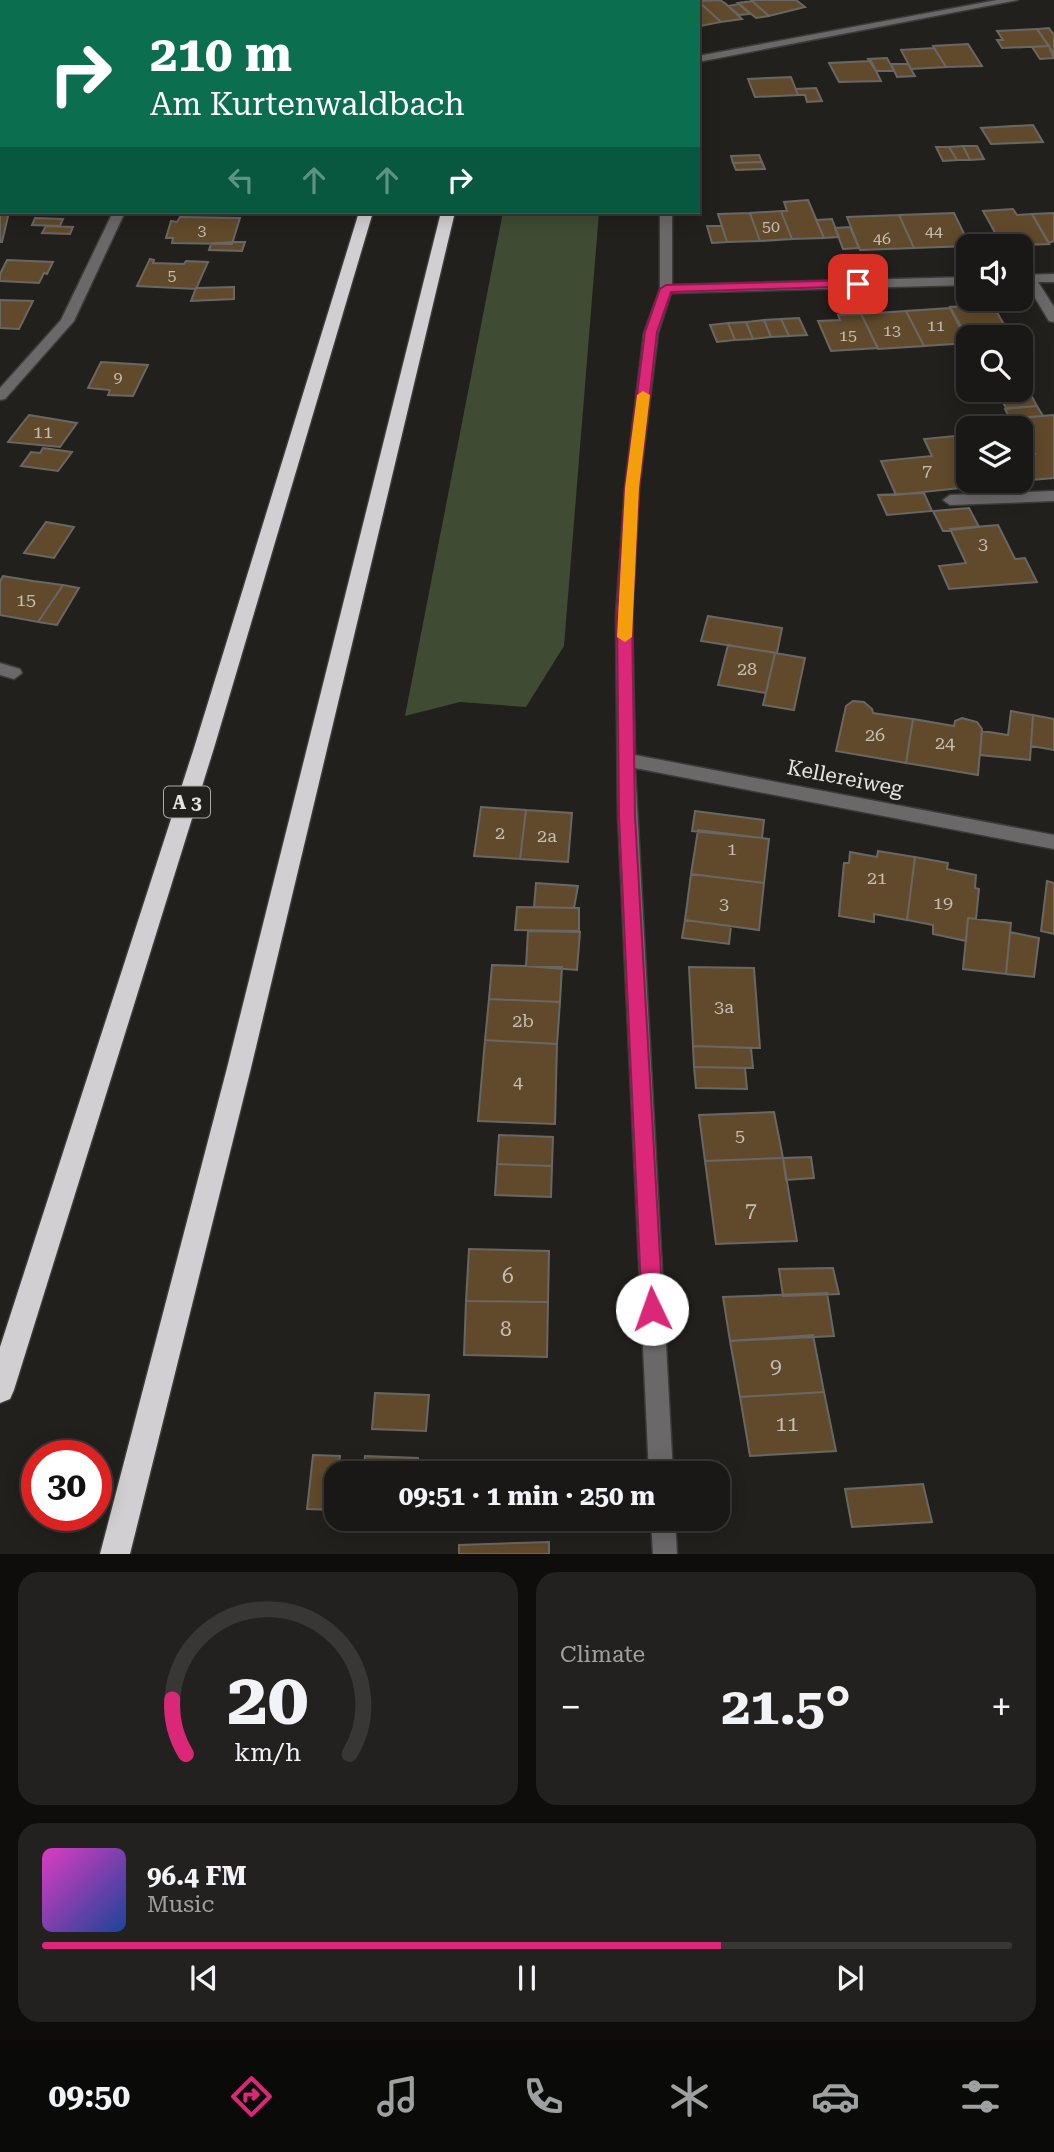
<!DOCTYPE html>
<meta charset="utf-8">
<style>
:root{--surface:#1a1816;--page:#23211f;--text:#f1f3f6;--muted:#9fa0a1;--line:#383735;--accent:#db2777}
body{margin:0;font-family:"Roboto Serif",serif;background:var(--page);color:var(--text);height:100vh;display:flex;flex-direction:column;font-size:26px;white-space:nowrap}
*{box-sizing:border-box;margin:0}
p{font-size:23px;color:var(--muted)}
.icon{flex:none;width:38px;height:38px;fill:none;stroke:currentColor;stroke-width:2;stroke-linecap:round;stroke-linejoin:round}
.map{position:relative;height:1554px;overflow:hidden}
.panel{display:flex;flex-direction:column;gap:18px;padding:18px;background:#0e0d0c;flex:1}
.panel>*{flex:none}
.guide{position:absolute;left:0px;top:0px;width:700px;height:214px;box-shadow:0 4px 18px #0003,0 0 0 2px var(--line);background:#0b6e4f;color:#fff;overflow:hidden}
.buttons{position:absolute;left:956px;top:234px;display:grid;gap:14px}
.buttons a{display:grid;place-items:center;width:77px;height:77px;border-radius:14px;background:var(--surface);box-shadow:0 4px 18px #0003,0 0 0 2px var(--line);font-size:35px}
.speed{position:absolute;left:21px;top:1440px;display:flex;gap:14px;font-size:35px;font-weight:700;text-align:center}
.speed>*{display:grid;place-content:center;width:91px;height:91px;border-radius:50%;background:var(--surface);box-shadow:0 4px 18px #0003,0 0 0 2px var(--line);line-height:1}
.speed .limit{border:10px solid #d22;background:#fff;color:#111}
.pin{position:absolute;display:grid;place-items:center;width:60px;height:60px;color:#fff;margin:-30px;border-radius:14px;box-shadow:0 4px 10px #0006}
.me{position:absolute;width:77px;margin:-38px;rotate:357deg;stroke-linejoin:round;filter:drop-shadow(0 0 5px #0008)}
.turn{display:flex;align-items:center;gap:24px;height:147px;padding:0 35px;font-size:32px}
.turn .icon{width:91px;height:91px;stroke-width:2.5}
.turn b{display:block;font-size:49px;line-height:60px}
.lanes{display:flex;align-items:center;height:66px;padding:0 35px;background:#0003;justify-content:center;gap:35px;direction:ltr}
.lanes .off{opacity:.35}
.big{font-size:52px;font-weight:700;line-height:1.1}
.panel .widget{flex:1;display:flex;flex-direction:column;justify-content:center;gap:10px;min-width:0;padding:0 24px;border-radius:21px;background:var(--page)}
.panel .dial{align-items:center;gap:0}
.dial svg{height:182px;overflow:visible;fill:none;stroke:var(--line);stroke-width:7;stroke-linecap:round;text-anchor:middle}
.dial text{fill:var(--text);stroke:none}
.song{display:flex;align-items:center;gap:21px}
.cover{width:84px;height:84px;border-radius:10px;background:linear-gradient(135deg,hsl(310 70% 55%),hsl(220 70% 35%))}
.played{height:7px;border-radius:4px;background:linear-gradient(90deg,var(--accent) 70%,var(--line) 70%)}
.keys{display:flex;justify-content:space-around;direction:ltr}
.heat{display:flex;justify-content:space-between;align-items:center;font-size:38px;direction:ltr}
.panel .tiles{flex:1;display:grid;gap:18px;grid-template-columns:1fr 1fr}
.widget:last-child{grid-column:span 2}
.trip{position:absolute;left:324px;top:1461px;width:406px;height:70px;border-radius:21px;background:var(--surface);box-shadow:0 4px 18px #0003,0 0 0 2px var(--line);font-weight:700;line-height:70px;text-align:center}
.tabs{display:flex;height:112px;justify-content:space-around;align-items:center;background:#0a0a09;color:var(--muted)}
.tabs .icon{width:49px;height:49px}
.tabs .current{color:var(--accent)}
.tabs b{font-size:32px;color:var(--text)}
.map>svg:first-child{display:block}
.green{fill:#3f4b33}
.building{fill:#614a2b;stroke:#696764;stroke-width:2}
.lines{fill:none;stroke-linecap:round;stroke-linejoin:round}
.minor-casing{stroke:#3d3b39;stroke-width:3}
.highway-casing{stroke:#3d3b39;stroke-width:3}
.minor{fill:#6a6869;fill-rule:evenodd}
.highway{fill:#d2cfd2;fill-rule:evenodd}
.route{fill:#db2777;stroke:#8e194d;stroke-width:2}
.slow{fill:#f59e0b}
.labels{text-anchor:middle;stroke-width:7;stroke-linejoin:round;paint-order:stroke}
.far-number-label{font-size:16px;fill:#c4beb4}
.number-label{font-size:18px;fill:#c4beb4}
.shield{fill:#22201d;stroke:#aaa9a7;stroke-width:2}
.shield-label{font-size:19px;font-weight:bold;fill:#e5e4e2}
.street-label{font-size:21px;fill:#e5e4e2;stroke:#22201d}
.near-number-label{font-size:21px;fill:#c4beb4}
</style>
<div class="map">
<svg width="1054" height="1554" viewBox="0 0 1054 1554">
<rect width="100%" height="100%" fill="#22201d"/>
<!-- green -->
<path class="green" d="M503,212H599L564,646L526,707L460,702L405,716Z"/>
<!-- building -->
<path class="building" d="M720,0L726,4L742,19L721,22L698,1Z
M751,0H796L805,7L769,16Z
M698,1L721,22L700,26L698,2H691Z
M752,1L769,16L756,18L738,3Z
M739,4L750,14L739,15L728,6Z
M1049,28L1054,35V54L1037,29Z
M1037,29L1049,46L1002,48L997,40H1003L997,31Z
M968,44L982,66L946,67L933,46Z
M1049,46L1054,58L1040,59L1032,47Z
M934,48L946,67L911,69L901,50Z
M887,58L894,71H876L868,59Z
M871,61L881,81L839,82L829,63Z
M891,64H908L915,76L897,77Z
M791,77L798,95L755,97L748,79Z
M816,88L822,101L807,102L805,95H798L796,89Z
M1033,125L1043,142L991,144L981,128Z
M963,146H977L984,159L970,160Z
M963,146L970,160H957L949,147Z
M936,147H949L957,160L943,161Z
M759,155L762,162L733,163L731,156Z
M762,162L765,169L736,170L733,163Z
M808,200L824,238L792,239L781,211H787L784,202Z
M0,205L2,212H9L2,242H0Z
M1013,209L1017,215L1032,214L1049,244L1024,245L1020,249V247H1003L983,211Z
M781,211L792,239L760,241L750,213Z
M750,213L760,241L727,242L718,214Z
M954,213L970,246L914,248L899,215Z
M1054,213V241L1049,243L1032,214Z
M899,215L914,248L860,250L847,217Z
M180,217L240,218L232,244L172,243L173,238H166L171,221L177,222Z
M35,218L63,219L60,226L32,225Z
M832,219L839,237L824,238L816,220Z
M46,226L73,227L70,234L42,233Z
M707,226H722L727,242L712,243Z
M850,227L859,248L843,249L835,228Z
M232,242H245L242,251L209,250L211,244Z
M150,259L154,260L153,263L184,264L186,261L208,262L196,289L137,286Z
M7,260L53,262L47,274L44,273L39,283L0,281V274Z
M234,287V299L191,301L196,288Z
M0,300L33,301L19,329L0,328Z
M992,304L1012,338L1007,335L968,339L950,307Z
M950,308L968,343L924,346L906,311Z
M906,311L924,346L878,349L861,314Z
M861,314L878,348L831,351L818,321L840,320L838,315Z
M799,318L807,335L789,336L781,319Z
M781,319L789,336L771,337L764,320Z
M764,320L771,337L753,339L746,322Z
M746,322L753,339L735,340L728,323Z
M728,323L735,340L717,342L710,325Z
M101,362L148,365L133,396L108,395L110,390L88,388Z
M1030,393L1037,406L1006,408L999,395Z
M1037,406L1043,416L1010,419L1005,409Z
M29,415L77,423L60,447L8,442Z
M1054,415V478L1020,481V455L1035,454L1025,434H1020V429L1015,428H1022L1017,418Z
M955,436L968,461V481H978L980,486L896,495L881,461L932,456L924,439Z
M43,448L72,452L58,471L21,466L31,452L40,453Z
M924,493L932,511L887,515L878,495Z
M969,508L979,527L943,531L933,511Z
M46,522L74,527L54,558L24,553Z
M998,525L1015,559L1025,558L1037,582L949,589L939,566L966,563L950,529Z
M3,576L33,581L63,585L38,622L0,615V581Z
M63,585L79,588L57,625L38,622Z
M708,616L782,628L777,653L701,641Z
M728,645L775,653L766,693L718,685Z
M775,653L805,658L794,710L763,705Z
M853,701L864,702L872,709L873,713L913,719L906,763L836,751L846,706Z
M1011,711L1033,715L1030,760L980,755L982,731L1008,735Z
M1033,715L1054,719V750L1031,746Z
M962,718L977,722L982,729L978,775L906,763L913,719L954,726L955,721Z
M481,807L526,810L520,859L474,856Z
M526,810L572,813L568,862L520,859Z
M695,811L764,820L762,838L692,831Z
M698,830L769,839L764,883L691,874Z
M878,851L915,857L907,920L874,914V922L839,916L844,863H849L850,852L877,857Z
M915,857L948,863L947,869L976,875L975,888L979,889L976,919L968,918L966,941L933,934V925L907,920Z
M691,874L764,883L759,930L685,920Z
M1047,881L1054,883V934L1041,931Z
M536,883L578,886L574,908L534,907Z
M517,907L579,908V931L515,930Z
M968,918L1011,923L1006,974L963,969Z
M685,920L731,926L729,944L682,938Z
M528,931L580,932L577,970L526,966Z
M1010,932L1039,938L1034,977L1006,974Z
M492,965L562,967L560,1002L489,999Z
M689,967L754,968L760,1048L693,1046Z
M489,999L560,1002L557,1044L485,1040Z
M485,1040L557,1044L555,1124L478,1121Z
M693,1046L751,1048L753,1068L694,1067Z
M694,1067L745,1068L747,1089L696,1088Z
M774,1112L783,1158L705,1161L699,1115Z
M499,1135L553,1137L552,1166L497,1164Z
M811,1157L814,1178L786,1180L783,1158Z
M783,1158L797,1241L716,1244L705,1161Z
M497,1164L552,1166L551,1197L495,1195Z
M469,1249L549,1251L548,1302L466,1301Z
M833,1268L839,1294L783,1296L779,1269Z
M827,1293L834,1336L730,1341L723,1297Z
M466,1301L548,1302L547,1357L464,1355Z
M813,1335L824,1392L740,1397L730,1341Z
M824,1392L836,1451L750,1456L740,1397Z
M375,1393L429,1395L426,1431L372,1429Z
M313,1455L340,1456L334,1510L307,1509Z
M365,1456L418,1458L417,1474H363Z
M923,1484L932,1522L852,1527L845,1489Z
M549,1542V1554H459V1545Z"/>
<g class="lines">
<defs>
<path id="minor" d="M25,0H35L24,2Z
M633,0H643L644,2H634Z
M997,0H1018L698,62V56Z
M0,103H2L0,114Z
M0,125H2V131H0Z
M0,146H2V152H0Z
M113,212H125L74,321L5,399L0,400V388L61,320Z
M660,212H672V285L968,277V285L671,293L658,333L639,488L632,616L635,755L1054,835V849L635,768L673,1474H649L618,816L616,616L625,488L644,333L660,289Z
M1054,274V282H1038L1054,307V322L1049,321L1026,283H1020V275Z
M1054,491V501L950,505L943,500L950,495Z
M0,663L20,669L22,673L14,679L0,675Z
M651,1519H675L677,1554H653Z"/>
<path id="highway" d="M417,0H429L416,2Z
M486,0H498V2H486Z
M359,212H373L214,748L14,1390L10,1399L0,1403V1347L194,748Z
M441,212H455L251,1068L130,1554H100L227,1068Z"/>
</defs>
<!-- minor casing -->
<use href="#minor" class="minor-casing"/>
<!-- highway casing -->
<use href="#highway" class="highway-casing"/>
<!-- minor -->
<use href="#minor" class="minor"/>
<!-- highway -->
<use href="#highway" class="highway"/>
</g>
<!-- route -->
<path class="route" d="M858,280L862,281V286L671,292L657,332L639,488L632,616L635,816L663,1309L660,1316L652,1319L645,1316L642,1309L619,816L617,616L625,488L645,332L660,289L666,285Z"/>
<!-- slow -->
<path class="slow" d="M643,391L650,395L639,488L632,637L625,642L617,637L625,488L637,395Z"/>
<g class="labels">
<!-- far-number labels -->
<g class="far-number-label">
<text x="771" y="232">50</text>
<text x="202" y="236">3</text>
<text x="934" y="237">44</text>
<text x="882" y="244">46</text>
<text x="172" y="281">5</text>
<text x="936" y="331">11</text>
<text x="892" y="336">13</text>
<text x="848" y="341">15</text>
<text x="118" y="383">9</text>
</g>
<!-- number labels -->
<g class="number-label">
<text x="43" y="438">11</text>
<text x="927" y="477">7</text>
<text x="983" y="550">3</text>
<text x="26" y="606">15</text>
<text x="747" y="675">28</text>
<text x="875" y="741">26</text>
<text x="945" y="749">24</text>
<text x="500" y="839">2</text>
<text x="547" y="842">2a</text>
<text x="732" y="855">1</text>
<text x="877" y="884">21</text>
<text x="943" y="909">19</text>
<text x="724" y="910">3</text>
<text x="724" y="1013">3a</text>
<text x="523" y="1027">2b</text>
<text x="518" y="1088">4</text>
<text x="740" y="1142">5</text>
</g>
<!-- shield labels -->
<rect class="shield" x="164" y="786.5" width="46" height="31" rx="5"/>
<g class="shield-label">
<text x="187" y="809">A 3</text>
</g>
<!-- street labels -->
<g class="street-label">
<text transform="translate(845 778) rotate(11)" y="7">Kellereiweg</text>
</g>
<!-- near-number labels -->
<g class="near-number-label">
<text x="751" y="1217">7</text>
<text x="508" y="1283">6</text>
<text x="506" y="1336">8</text>
<text x="776" y="1373">9</text>
<text x="787" y="1431">11</text>
</g>
</g>
</svg>
<div class="buttons">
<a><svg class="icon" aria-label="sound" viewBox="0 0 24 24"><path d="M4 9h4l5-4v14l-5-4H4zM17 9q2 3 0 6"/></svg></a>
<a><svg class="icon" aria-label="search" viewBox="0 0 24 24"><circle cx="10" cy="10" r="6"/><path d="M15 15l6 6"/></svg></a>
<a><svg class="icon" aria-label="layers" viewBox="0 0 24 24"><path d="M12 4l9 5-9 5-9-5zM3 14l9 5 9-5"/></svg></a>
</div>
<div class="speed"><div class="limit">30</div></div>
<div class="pin" style="left:858px;top:284px;background:#d93025"><svg class="icon" aria-label="arrive" viewBox="0 0 24 24"><path d="M6 21V4h12l-3 4 3 4H6"/></svg></div>
<svg class="me" style="left:652px;top:1309px" viewBox="-20 -20 40 40"><circle r="19" fill="#fff"/><path d="M0-13L10 11 0 6-10 11z" fill="#db2777"/></svg>
<div class="trip">09:51 · 1 min · 250 m</div>
<div class="guide">
<div class="turn"><svg class="icon" aria-label="right" viewBox="0 0 24 24"><path d="M7 20v-9h11M14 6l5 5-5 5"/></svg><div><b>210 m</b>Am Kurtenwaldbach</div></div>
<div class="lanes"><svg class="icon off" aria-label="left" viewBox="0 0 24 24"><path d="M17 20v-9H6M10 6l-5 5 5 5"/></svg><svg class="icon off" aria-label="ahead" viewBox="0 0 24 24"><path d="M12 20V5M6 11l6-6 6 6"/></svg><svg class="icon off" aria-label="ahead" viewBox="0 0 24 24"><path d="M12 20V5M6 11l6-6 6 6"/></svg><svg class="icon" aria-label="right" viewBox="0 0 24 24"><path d="M7 20v-9h11M14 6l5 5-5 5"/></svg></div>
</div>
</div>
<section class="panel">
<div class="tiles">
<div class="widget dial"><svg viewBox="0 0 100 80">
<path d="M14 69A42 42 0 1 1 86 69"/>
<path d="M14 69A42 42 0 0 1 8 45" stroke="#db2777"/>
<text x="50" y="56" font-size="32" font-weight="700">20</text>
<text x="50" y="72" font-size="11">km/h</text>
</svg></div>
<div class="widget"><p>Climate</p>
<div class="heat"><a>−</a><b class="big">21.5°</b><a>+</a></div>
</div>
<div class="widget">
<div class="song"><i class="cover"></i><div><b>96.4 FM</b><p>Music</p></div></div>
<div class="played"></div>
<div class="keys"><svg class="icon" aria-label="previous" viewBox="0 0 24 24"><path d="M18 5L8 12l10 7zM5 5v14"/></svg><svg class="icon" aria-label="pause" viewBox="0 0 24 24"><path d="M8 5v14M16 5v14"/></svg><svg class="icon" aria-label="next" viewBox="0 0 24 24"><path d="M6 5l10 7-10 7zM19 5v14"/></svg></div>
</div>
</div>
</section>
<nav class="tabs">
<b>09:50</b>
<svg class="icon current" aria-label="directions" viewBox="0 0 24 24"><path d="M12 3l9 9-9 9-9-9zM9 14v-3h6M13 9l2 2-2 2"/></svg>
<svg class="icon" aria-label="music" viewBox="0 0 24 24"><path d="M9 18V5l10-2v13"/><circle cx="6" cy="18" r="3"/><circle cx="16" cy="16" r="3"/></svg>
<svg class="icon" aria-label="phone" viewBox="0 0 24 24"><path d="M5 4h4l2 5-3 2q2 4 5 5l2-3 5 2v4C11 20 4 13 5 4z"/></svg>
<svg class="icon" aria-label="climate" viewBox="0 0 24 24"><path d="M12 3v18M4 7l16 10M4 17L20 7"/></svg>
<svg class="icon" aria-label="car" viewBox="0 0 24 24"><path d="M5 17H2v-5l4-1 3-4h7l3 4 3 1v5h-3M9 17h6M6 11h13"/><circle cx="7" cy="17" r="2"/><circle cx="17" cy="17" r="2"/></svg>
<svg class="icon" aria-label="filters" viewBox="0 0 24 24"><path d="M4 7h16M4 17h16"/><circle cx="9" cy="7" r="2"/><circle cx="15" cy="17" r="2"/></svg>
</nav>
